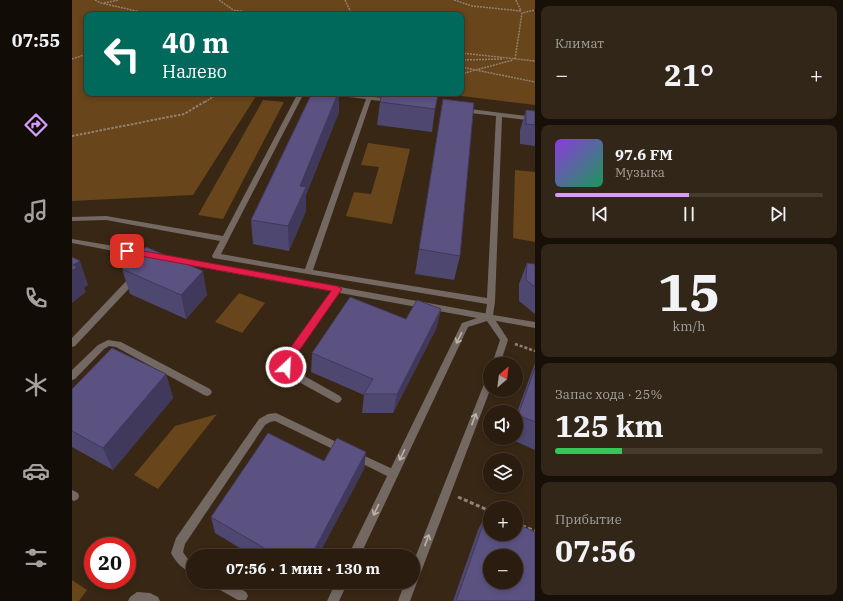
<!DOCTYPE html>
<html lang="ru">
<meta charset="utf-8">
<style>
:root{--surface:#2a1d0f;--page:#322618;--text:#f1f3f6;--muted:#a5a29e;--line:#463b2f;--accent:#d59cfb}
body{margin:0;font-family:"IBM Plex Serif",serif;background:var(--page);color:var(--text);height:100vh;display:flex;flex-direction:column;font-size:15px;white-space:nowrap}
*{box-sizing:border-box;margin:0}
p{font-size:13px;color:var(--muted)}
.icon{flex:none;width:22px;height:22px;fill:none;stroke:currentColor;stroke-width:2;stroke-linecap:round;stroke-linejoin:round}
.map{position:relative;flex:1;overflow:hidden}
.sheet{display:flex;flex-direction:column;gap:6px;padding:6px;background:#171008;width:308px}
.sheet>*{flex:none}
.top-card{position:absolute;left:12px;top:12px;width:380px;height:84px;border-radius:8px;box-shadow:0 2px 6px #0003,0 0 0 1px var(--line);background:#00695c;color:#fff;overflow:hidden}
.needle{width:26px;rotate:28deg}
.fabs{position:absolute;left:411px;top:357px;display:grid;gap:8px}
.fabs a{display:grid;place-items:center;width:40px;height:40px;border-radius:50%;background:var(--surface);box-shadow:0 2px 6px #0003,0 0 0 1px var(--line);font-size:20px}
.speed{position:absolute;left:12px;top:537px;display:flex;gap:8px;font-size:20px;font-weight:700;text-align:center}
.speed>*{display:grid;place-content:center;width:52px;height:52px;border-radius:50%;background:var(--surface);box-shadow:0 2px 6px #0003,0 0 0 1px var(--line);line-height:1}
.speed .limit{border:6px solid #d22;background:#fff;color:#111}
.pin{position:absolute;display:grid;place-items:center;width:34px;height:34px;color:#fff;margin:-17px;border-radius:8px;box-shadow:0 2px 6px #0006}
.me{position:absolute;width:44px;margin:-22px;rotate:25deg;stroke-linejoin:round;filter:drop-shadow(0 0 3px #0008)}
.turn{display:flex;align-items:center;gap:14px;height:84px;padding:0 12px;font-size:18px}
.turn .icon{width:52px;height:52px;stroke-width:2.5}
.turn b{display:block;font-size:28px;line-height:34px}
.big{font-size:30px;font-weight:800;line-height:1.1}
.sheet .tile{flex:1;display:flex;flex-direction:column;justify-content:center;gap:6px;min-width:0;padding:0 14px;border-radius:8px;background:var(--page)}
.sheet .dial{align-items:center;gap:0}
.dial b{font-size:52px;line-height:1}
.song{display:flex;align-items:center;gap:12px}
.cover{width:48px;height:48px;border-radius:6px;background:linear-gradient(135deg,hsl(270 70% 55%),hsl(150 70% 35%))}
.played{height:4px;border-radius:2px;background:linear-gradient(90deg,var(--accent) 50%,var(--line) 50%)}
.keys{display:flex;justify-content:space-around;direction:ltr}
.heat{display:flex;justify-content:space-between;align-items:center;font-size:22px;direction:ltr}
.charge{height:6px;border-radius:3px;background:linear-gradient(90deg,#34c759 25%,var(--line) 0)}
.trip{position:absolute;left:114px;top:549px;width:234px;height:40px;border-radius:20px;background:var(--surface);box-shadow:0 2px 6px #0003,0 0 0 1px var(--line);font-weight:800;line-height:40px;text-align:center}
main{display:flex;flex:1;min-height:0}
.menu{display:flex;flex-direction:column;width:72px;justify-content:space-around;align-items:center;background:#110c06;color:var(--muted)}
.menu .icon{width:28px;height:28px}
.menu .selected{color:var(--accent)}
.menu b{font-size:18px;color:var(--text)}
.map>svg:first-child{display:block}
.green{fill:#68451a}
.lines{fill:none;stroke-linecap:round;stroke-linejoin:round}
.path-far3{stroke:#908273;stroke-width:1.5;stroke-dasharray:2 1;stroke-linecap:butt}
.path-far2{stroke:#908273;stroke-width:2;stroke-dasharray:2.5 1.5;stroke-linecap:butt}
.path-far1{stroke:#908273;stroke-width:2.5;stroke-dasharray:3 2;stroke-linecap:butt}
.path{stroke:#908273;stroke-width:3;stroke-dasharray:4 2.5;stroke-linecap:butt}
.service{fill:#746862;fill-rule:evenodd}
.minor{fill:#746862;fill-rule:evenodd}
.wall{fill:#4e4770}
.shaded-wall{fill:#40395b}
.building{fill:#5b5282;stroke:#40395b;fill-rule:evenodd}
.oneway{stroke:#beb3a9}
.route{fill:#e11d48;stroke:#92132f}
</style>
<main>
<nav class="menu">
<b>07:55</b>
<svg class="icon selected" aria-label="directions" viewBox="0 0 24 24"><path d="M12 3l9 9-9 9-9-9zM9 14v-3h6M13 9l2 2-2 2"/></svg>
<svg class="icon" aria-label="music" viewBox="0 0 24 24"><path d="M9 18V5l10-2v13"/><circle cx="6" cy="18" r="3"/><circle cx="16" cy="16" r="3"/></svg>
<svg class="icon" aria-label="phone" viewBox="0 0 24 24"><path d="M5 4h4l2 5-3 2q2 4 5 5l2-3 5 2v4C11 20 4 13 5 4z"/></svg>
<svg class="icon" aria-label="climate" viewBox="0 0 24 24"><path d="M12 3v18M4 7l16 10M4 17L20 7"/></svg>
<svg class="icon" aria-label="car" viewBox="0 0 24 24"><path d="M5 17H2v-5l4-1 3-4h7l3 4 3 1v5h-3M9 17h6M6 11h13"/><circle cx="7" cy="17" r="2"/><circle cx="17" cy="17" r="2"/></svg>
<svg class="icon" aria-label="filters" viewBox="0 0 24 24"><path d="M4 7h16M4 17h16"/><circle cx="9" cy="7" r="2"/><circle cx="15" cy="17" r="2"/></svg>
</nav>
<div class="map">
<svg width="463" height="601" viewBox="0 0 463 601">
<rect width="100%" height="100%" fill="#382714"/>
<!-- green -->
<path class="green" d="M0,0H463V9L461,11H463V105L365,93H389V15H15V93H186L121,195L0,201Z
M191,100L212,102L151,219L126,215Z
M296,143L338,149L320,224L274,216L282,192L299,194L307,167L289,165Z
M443,170L463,172V242L441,238Z
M167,293L193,303L170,333L143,322Z
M145,414L86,489L62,475L103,426Z
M0,580L15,590L7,601H0Z"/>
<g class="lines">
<!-- path-far3 -->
<path class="path-far3" d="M23,0L29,3L82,15
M147,0L161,10L193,15
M273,0L280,15
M382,0L400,6L449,11
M444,0L449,11
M32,3L47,0
M389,53L463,61
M0,59L15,54
M443,59L450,13L463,10
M389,60L431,59
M389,67L463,82
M389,74L441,60
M133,102L147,93"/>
<!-- path-far2 -->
<path class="path-far2" d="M0,136L112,114L134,101"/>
<!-- path-far1 -->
<path class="path-far1" d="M443,344L463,351"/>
<!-- path -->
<path class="path" d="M386,497L418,511
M444,523L463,531"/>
<!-- service -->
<path class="service" d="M226,93H232L149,254L233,269L294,99L258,95L255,93H271L319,99L322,101L321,102L299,100L241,270L415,298L424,116L390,112L387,110L390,108L463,117V121L430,117L423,302L421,315L463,322V328L414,319L413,317L415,304L141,258L140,256L148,241L34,220L0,221V217L34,216L151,236Z
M63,274L66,275L67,277L66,279L3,346L0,347V338L60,275Z
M265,286L268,287L269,289L268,291L219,361L218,367L220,369L268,396L270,399L268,402L265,403L214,375L210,367L212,358L262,287Z
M36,340L49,342L138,389L140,392L138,395L135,396L132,395L44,347L37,346L32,349L3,379L0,380V370L26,345Z
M204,413L273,446L275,449L273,452L270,453L267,452L203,421L198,422L193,425L113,544L111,552L115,558L121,562V574C111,569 104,563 99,553L104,538L187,419L196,414Z
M284,452L325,471L326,474L325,477L321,479L281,459L279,456L281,453Z
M0,490L6,493L7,496L6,499L2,501L0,500Z
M139,582H156L174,592L176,596L174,600H166L141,586Z
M65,592L78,593L86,597L88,601H56L58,597Z"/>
<!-- minor -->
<path class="minor" d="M0,239L78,252L82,255L78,258L0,243Z
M97,256L417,314L420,315L435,338L436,340L428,364H420L428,340L415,321L396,327L288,556H276L389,325L390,323L405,318L94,261L93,259L94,257Z
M418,375V390L338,601H326L333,582H341V563L414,379L415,376Z
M264,582H276L267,601H255Z"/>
</g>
<!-- wall -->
<path class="wall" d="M240,93H267V112L234,195V211L217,251L181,244L179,220Z
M371,99L388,256L382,280L343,274Z
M308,102L363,109L360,132L305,125Z
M454,110L463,111V146L448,144V130Z
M455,263L463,264V314L447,301V284Z
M50,269L135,295L114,319L58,294Z
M369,309L364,329L321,413H290L292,395L239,372L240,353L334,319Z
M463,363V450L436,438H444V415L460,371Z
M94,374L101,398L41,470L0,447V389Z
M294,452L292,469L246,556H181L143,533L139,517L252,461Z
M416,510L463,601H381L406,530Z
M199,582H233L229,589Z"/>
<!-- shaded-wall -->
<path class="shaded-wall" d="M266,93H267V112L234,195V211L217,251L216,226L228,186Z
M8,261L16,285L12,288L14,292L0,303V271L1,265Z
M131,271L135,295L114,319L109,295Z
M369,309L364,329L321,413L325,394Z
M94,374L101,398L41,470L31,448Z
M294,452L292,469L246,556H239Z
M229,582H233L229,589Z"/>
<!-- building -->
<path class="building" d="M240,93H266L228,186L234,187L216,226L179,220Z
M310,93H352L366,95L363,109L308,102Z
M371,99L402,103L388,256L347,249Z
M454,110L463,111V125L454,124Z
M74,247L131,271L109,295L50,269Z
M0,257L8,261L1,265L5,267L0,271Z
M455,263L463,264V287L454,280Z
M278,297L334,319L345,300L369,309L325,394H292L301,379L240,353Z
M40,348L94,374L31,448L0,431V389Z
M463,368V422L446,415Z
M196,433L252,461L265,438L294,452L239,556H197L199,552L139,517Z
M416,510L418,511V534H444V523L463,532V601H384ZM418,556H444V582H418Z"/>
<!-- one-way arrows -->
<defs><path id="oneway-shaft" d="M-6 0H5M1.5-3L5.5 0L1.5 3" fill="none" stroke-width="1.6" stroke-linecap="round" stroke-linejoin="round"/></defs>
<g class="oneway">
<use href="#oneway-shaft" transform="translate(387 338) rotate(116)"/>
<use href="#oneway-shaft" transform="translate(402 419) rotate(-69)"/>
<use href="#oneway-shaft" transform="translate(330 455) rotate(116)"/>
<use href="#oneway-shaft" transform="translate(304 510) rotate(115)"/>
<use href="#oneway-shaft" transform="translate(355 540) rotate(-69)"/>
</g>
<!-- route -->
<path class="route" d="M55,248L265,286L270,289L220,361L218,370L214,371L209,367L211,358L259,291L52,253V249Z"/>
</svg>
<div class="fabs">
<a><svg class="needle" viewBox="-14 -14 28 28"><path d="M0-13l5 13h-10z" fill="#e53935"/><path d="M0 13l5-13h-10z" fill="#a5a29e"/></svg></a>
<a><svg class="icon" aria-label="sound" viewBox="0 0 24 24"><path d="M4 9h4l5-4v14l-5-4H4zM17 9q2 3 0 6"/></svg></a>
<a><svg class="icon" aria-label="layers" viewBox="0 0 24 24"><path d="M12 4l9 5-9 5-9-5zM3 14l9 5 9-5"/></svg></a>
<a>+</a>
<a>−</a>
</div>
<div class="speed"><div class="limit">20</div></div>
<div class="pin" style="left:55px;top:251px;background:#d93025"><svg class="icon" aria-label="arrive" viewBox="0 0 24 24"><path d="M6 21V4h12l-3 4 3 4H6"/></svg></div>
<svg class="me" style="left:214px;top:367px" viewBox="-20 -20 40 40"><circle r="17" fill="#e11d48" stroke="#fff" stroke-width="3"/><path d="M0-11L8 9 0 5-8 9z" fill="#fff"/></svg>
<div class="trip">07:56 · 1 мин · 130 m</div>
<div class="top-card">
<div class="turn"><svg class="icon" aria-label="left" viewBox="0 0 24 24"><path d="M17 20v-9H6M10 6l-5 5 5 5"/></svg><div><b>40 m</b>Налево</div></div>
</div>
</div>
<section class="sheet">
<div class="tile"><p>Климат</p>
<div class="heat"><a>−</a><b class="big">21°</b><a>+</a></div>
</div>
<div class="tile">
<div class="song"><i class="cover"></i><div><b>97.6 FM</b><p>Музыка</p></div></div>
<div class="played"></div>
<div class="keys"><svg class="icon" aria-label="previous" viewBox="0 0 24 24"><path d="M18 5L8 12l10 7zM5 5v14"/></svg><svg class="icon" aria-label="pause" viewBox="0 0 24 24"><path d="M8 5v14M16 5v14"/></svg><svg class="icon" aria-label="next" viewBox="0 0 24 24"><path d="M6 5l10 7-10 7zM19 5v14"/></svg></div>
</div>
<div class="tile dial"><b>15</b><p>km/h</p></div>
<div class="tile"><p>Запас хода · 25%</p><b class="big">125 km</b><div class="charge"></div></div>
<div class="tile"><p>Прибытие</p><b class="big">07:56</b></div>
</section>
</main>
